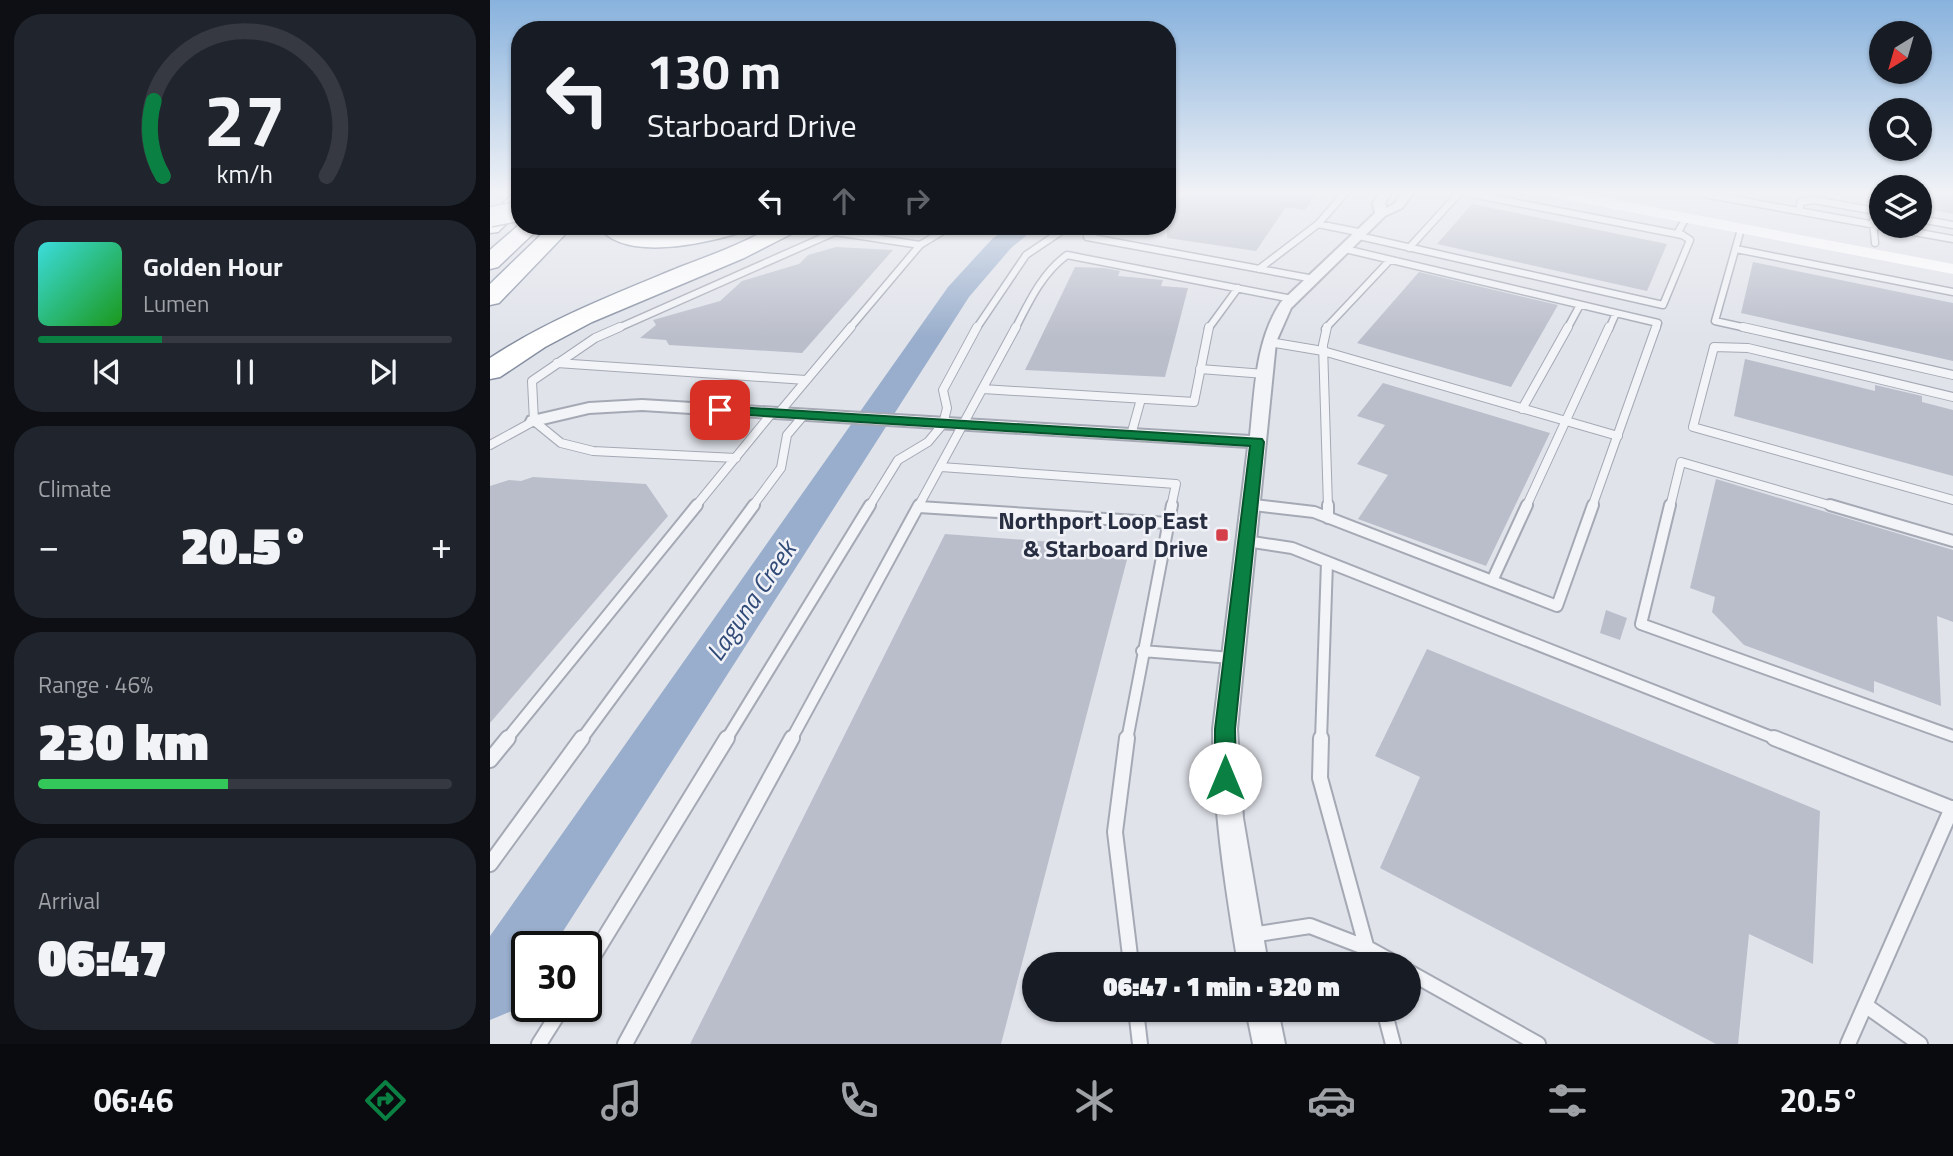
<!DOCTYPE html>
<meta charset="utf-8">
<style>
:root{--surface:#171b24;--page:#20242c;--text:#f1f3f6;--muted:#9ea1a6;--line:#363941;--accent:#0b8043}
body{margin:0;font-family:"Titillium Web",sans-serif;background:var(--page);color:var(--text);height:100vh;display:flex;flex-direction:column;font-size:26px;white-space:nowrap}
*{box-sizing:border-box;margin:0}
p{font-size:23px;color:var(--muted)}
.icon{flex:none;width:38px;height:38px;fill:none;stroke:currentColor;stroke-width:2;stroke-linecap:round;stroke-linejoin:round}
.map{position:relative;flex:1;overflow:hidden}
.side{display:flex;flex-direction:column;gap:14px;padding:14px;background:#0d0f14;width:490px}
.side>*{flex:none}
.top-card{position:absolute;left:21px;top:21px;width:665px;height:214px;border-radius:28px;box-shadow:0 2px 5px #0004;background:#171b24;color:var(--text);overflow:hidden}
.needle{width:46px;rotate:217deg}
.controls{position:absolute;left:1379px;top:21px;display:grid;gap:14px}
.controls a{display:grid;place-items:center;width:63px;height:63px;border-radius:50%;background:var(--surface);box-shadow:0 2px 5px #0004;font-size:35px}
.speed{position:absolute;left:21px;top:931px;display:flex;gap:14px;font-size:35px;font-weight:700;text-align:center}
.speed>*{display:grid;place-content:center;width:91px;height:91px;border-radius:50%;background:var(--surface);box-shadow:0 2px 5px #0004;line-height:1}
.speed .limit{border:4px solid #111;border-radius:10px;background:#fff;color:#111}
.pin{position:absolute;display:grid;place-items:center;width:60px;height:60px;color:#fff;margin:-30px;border-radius:14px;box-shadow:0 4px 10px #0006}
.me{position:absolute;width:77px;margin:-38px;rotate:0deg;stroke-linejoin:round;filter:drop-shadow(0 0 5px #0008)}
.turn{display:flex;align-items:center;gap:24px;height:147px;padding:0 21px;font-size:32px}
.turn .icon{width:91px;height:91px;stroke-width:2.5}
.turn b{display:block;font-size:49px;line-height:60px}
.lanes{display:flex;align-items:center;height:66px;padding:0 21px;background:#0003;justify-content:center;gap:35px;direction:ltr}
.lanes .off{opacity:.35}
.big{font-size:52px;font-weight:800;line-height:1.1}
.side .widget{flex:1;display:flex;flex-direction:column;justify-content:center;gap:10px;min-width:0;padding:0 24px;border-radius:28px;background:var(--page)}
.side .dial{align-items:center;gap:0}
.dial svg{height:182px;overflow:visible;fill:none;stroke:var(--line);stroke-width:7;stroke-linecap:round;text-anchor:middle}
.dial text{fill:var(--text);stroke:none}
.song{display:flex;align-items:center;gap:21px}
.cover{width:84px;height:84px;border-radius:10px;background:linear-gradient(135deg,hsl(180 70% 55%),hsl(120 70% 35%))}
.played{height:7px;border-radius:4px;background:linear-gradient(90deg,var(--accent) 30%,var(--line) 30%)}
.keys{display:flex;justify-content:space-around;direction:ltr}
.heat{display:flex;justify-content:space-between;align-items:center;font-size:38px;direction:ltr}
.charge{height:10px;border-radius:5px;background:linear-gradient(90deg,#34c759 46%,var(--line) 0)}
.trip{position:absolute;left:532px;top:952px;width:399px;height:70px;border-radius:35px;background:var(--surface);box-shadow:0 2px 5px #0004;font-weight:800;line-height:70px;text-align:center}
.tab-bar{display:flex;height:112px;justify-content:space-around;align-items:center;background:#090b0e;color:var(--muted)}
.tab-bar .icon{width:49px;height:49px}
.tab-bar .on{color:var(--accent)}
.tab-bar b{font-size:32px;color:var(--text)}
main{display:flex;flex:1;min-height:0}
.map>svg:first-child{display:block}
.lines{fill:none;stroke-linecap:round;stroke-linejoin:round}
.river{fill:#99aecc;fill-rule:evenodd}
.building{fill:#babeca}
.lane-far3-casing{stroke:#a5a9b4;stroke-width:9}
.lane-far2-casing{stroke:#a5a9b4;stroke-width:10}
.lane-far1-casing{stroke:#a5a9b4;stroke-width:14}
.lane-casing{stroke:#a5a9b4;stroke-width:18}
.street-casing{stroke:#a5a9b4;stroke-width:4}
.highway-casing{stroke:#868fa1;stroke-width:3}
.lane-far3{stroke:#f3f4f8;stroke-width:6}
.lane-far2{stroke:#f3f4f8;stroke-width:8}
.lane-far1{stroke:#f3f4f8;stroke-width:10}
.lane{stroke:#f3f4f8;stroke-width:14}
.street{fill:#f3f4f8;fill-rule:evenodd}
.secondary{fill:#fff;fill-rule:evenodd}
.highway{fill:#fff;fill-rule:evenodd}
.primary-bridge-casing{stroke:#9ea6b6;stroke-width:22;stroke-linecap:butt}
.primary-bridge{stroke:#fff;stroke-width:19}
.route{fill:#0b8043;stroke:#07532c;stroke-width:2}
.poi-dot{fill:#d53f49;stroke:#f0f2f7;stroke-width:2.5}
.labels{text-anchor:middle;stroke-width:5;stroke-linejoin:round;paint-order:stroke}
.poi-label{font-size:24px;font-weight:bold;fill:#282f42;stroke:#f0f2f7;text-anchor:end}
.water-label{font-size:26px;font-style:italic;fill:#304a78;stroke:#f0f2f7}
</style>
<main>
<section class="side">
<div class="widget dial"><svg viewBox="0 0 100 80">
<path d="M14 69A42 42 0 1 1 86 69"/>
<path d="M14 69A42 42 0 0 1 10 36" stroke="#0b8043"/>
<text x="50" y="56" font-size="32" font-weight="700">27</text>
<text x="50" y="72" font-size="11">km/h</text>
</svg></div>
<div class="widget">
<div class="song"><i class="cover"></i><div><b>Golden Hour</b><p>Lumen</p></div></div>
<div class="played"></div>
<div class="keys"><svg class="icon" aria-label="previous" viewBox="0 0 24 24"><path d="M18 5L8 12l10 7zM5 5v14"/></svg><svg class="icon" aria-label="pause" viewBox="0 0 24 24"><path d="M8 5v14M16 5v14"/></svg><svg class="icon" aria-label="next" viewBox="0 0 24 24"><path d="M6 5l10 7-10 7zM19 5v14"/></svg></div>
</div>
<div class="widget"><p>Climate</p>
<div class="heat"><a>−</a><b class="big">20.5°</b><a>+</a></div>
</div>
<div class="widget"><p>Range · 46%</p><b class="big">230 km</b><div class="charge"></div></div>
<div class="widget"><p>Arrival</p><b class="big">06:47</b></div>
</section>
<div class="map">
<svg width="1463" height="1044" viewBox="0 0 1463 1044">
<rect width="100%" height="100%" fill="#e0e3ea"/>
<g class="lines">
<!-- river -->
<path class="river" d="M521,226H548L521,248L479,297L63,947H37V988L22,1011L0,1020V936L458,287L503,238Z"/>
</g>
<!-- building -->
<path class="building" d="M702,192H827L815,210L796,207L766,251L677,238V205Z
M1430,192H1463V214L1430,208Z
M982,204L1177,244L1157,291L947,244Z
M346,247L403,250L312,353L179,345L176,340L150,338L166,325L163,320L230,301L252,281L309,264L318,255Z
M1263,262L1463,303V361L1251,313Z
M585,267L614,268L630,271L628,276L673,280L671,286L698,288L675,377L535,370Z
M929,272L1068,305L1021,387L867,343Z
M1255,359L1385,391V385L1432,396V402L1463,410V476L1244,416Z
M893,383L1060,433L996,566L868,519L898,475L867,464L895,425L867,416Z
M43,477L156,484L178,516L0,723V486L19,480L31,481Z
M1226,479L1463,550V622L1447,616L1451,706L1384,681V693L1254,645L1222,612L1225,597L1200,588Z
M455,534L640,548L511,1044H200Z
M1116,610L1137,618L1130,640L1110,633Z
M937,649L1330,811L1323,964L1259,934L1248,1044H1226L890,868L930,777L885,756Z"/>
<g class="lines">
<defs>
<path id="lane-far3" d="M971,192L1192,235
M1203,192L1463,239
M677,194L680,192
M1309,211L1311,202L1324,200L1391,212
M1430,219L1463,225
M1383,221L1385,243
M828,224L873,233
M615,226L597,237L824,279
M1251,229L1225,321L1261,329
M869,236L1173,305L1200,240L1188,232L1196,218
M430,245L458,228
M919,248L970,192
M855,249L1168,323L1166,329
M1246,249L1463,292
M769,269L828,224L856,192
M126,329L345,232L430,245L359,329
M486,329L536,255L579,226
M525,329C539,302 552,273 577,255L802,299
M718,329L748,288
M835,329L900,260
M1077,329L1090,305
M1119,329L1126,313"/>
<path id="lane-far2" d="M130,327L105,338L42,381L44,421L71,443L103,451L246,458
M837,327L833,345L838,507
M1253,327L1463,375
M779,342L833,351L1128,436
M67,363L316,380
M710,369L775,374
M493,389L704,402L719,327
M1463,397L1258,348L1224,347L1203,427L1463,500
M1032,409L1078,327
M288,414L361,327
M641,435L651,399
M0,445L44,421
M451,467L686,484L681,507
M760,505L780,507
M205,507L282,413
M262,507L291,468L297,435L314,415
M379,507L408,460L438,442L453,424L457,408L453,390L487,327
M428,507L526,327
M1036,507L1119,327
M1102,507L1166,327
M1180,507L1191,462L1346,507"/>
<path id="lane-far1" d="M764,505L824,512L1067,606L1103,505
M838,505V518
M1180,505L1151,624L1463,736
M1340,505L1463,541
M429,507L678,523
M756,541L802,548L1289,740
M1002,581L1037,505
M652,651L742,658
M16,740L207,505
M91,740L264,505
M236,740L380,505
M301,740L429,505
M637,740L682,505
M831,740L837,562"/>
<path id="lane" d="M637,738L625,832L641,964
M831,738L830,778L881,964
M1284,738L1463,809
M0,760L18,738
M0,864L92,738
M761,935L820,926L877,948L906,964
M96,968L237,738
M919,972L1048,1044
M1375,1005L1430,1044
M646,1010L650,1044
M894,1010L903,1044
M49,1044L73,1006
M135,1044L302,738
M1358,1044L1462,808"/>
<path id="street" d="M891,192H902L895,203L896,208L904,204L913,192H924L912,208L895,216L801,308L786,342L747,729L753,818L778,964H748C735,886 723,808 723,729L758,447L152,410L99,413L44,426L36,421L38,417L99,403L152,400L760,436C765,391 765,341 791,302L885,213L883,203Z
M756,1010H788L795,1044H763Z"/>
<path id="highway" d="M30,192V210L8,232L0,233V215L23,194Z
M30,224L51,226L8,267L0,269V250Z
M60,226H83L9,303L0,305V284Z
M108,226C130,225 145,234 167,233C198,233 228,225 259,226L256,231C220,242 134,264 108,226Z
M284,226H310L307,231L254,258L102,322L55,347L10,377L0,379V358C59,319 125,294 190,267C222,255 254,243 284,226Z"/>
</defs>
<!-- lane-far3 casing -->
<use href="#lane-far3" class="lane-far3-casing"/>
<!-- lane-far2 casing -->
<use href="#lane-far2" class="lane-far2-casing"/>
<!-- lane-far1 casing -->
<use href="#lane-far1" class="lane-far1-casing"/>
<!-- lane casing -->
<use href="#lane" class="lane-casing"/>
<!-- street casing -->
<use href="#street" class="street-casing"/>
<!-- highway casing -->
<use href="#highway" class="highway-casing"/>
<!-- lane-far3 -->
<use href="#lane-far3" class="lane-far3"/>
<!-- lane-far2 -->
<use href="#lane-far2" class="lane-far2"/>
<!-- lane-far1 -->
<use href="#lane-far1" class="lane-far1"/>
<!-- lane -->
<use href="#lane" class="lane"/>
<!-- street -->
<use href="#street" class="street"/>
<!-- secondary -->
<path class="secondary" d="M1054,192H1085L1463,264V274L1061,197Z"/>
<!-- highway -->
<use href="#highway" class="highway"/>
<defs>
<path id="primary-bridge" d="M0,217L30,211"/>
</defs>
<!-- primary-bridge casing -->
<use href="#primary-bridge" class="primary-bridge-casing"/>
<!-- primary-bridge -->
<use href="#primary-bridge" class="primary-bridge"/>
</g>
<!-- sky -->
<linearGradient id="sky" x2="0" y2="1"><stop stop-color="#88b2dd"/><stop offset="0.57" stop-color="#f1f2f6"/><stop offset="1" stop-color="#f1f2f6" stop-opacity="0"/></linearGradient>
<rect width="1463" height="338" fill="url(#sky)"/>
<!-- route -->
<path class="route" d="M230,406L772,439L774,442L745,729L746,778L743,785L735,788L728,785L725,778V729L760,446L225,413L223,410Z"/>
<!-- markers -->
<rect class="poi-dot" x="725" y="528" width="14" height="14" rx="3.5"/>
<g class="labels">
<!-- poi labels -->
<g class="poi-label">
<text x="718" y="529">Northport Loop East<tspan x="718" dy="28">&amp; Starboard Drive</tspan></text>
</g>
<!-- water labels -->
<g class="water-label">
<text transform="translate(261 601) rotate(-56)" y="9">Laguna Creek</text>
</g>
</g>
</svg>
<div class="controls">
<a><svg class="needle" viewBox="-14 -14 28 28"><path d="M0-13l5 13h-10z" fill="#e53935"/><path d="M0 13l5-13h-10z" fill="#9ea1a6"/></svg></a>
<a><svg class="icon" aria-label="search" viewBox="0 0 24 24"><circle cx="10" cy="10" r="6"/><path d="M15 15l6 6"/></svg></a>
<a><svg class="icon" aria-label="layers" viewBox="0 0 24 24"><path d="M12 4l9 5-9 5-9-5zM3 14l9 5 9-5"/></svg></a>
</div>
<div class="speed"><div class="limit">30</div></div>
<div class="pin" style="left:230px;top:410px;background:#d93025"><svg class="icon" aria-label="arrive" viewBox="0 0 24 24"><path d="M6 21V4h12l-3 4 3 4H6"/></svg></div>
<svg class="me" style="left:735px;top:778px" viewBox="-20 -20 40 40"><circle r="19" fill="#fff"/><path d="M0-13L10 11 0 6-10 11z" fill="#0b8043"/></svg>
<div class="trip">06:47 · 1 min · 320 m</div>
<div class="top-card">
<div class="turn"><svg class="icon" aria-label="left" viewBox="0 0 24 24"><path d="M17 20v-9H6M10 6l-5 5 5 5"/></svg><div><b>130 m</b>Starboard Drive</div></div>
<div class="lanes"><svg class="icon" aria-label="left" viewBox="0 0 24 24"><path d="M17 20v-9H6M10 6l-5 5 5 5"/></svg><svg class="icon off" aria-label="ahead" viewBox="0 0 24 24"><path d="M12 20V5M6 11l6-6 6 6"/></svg><svg class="icon off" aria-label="right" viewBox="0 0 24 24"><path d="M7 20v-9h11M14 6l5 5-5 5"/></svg></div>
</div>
</div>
</main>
<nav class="tab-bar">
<b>06:46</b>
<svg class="icon on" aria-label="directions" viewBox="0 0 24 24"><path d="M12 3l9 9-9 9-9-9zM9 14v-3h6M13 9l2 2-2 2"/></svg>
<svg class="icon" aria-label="music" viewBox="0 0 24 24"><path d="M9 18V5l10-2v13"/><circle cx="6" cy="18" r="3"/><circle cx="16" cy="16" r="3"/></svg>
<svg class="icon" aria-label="phone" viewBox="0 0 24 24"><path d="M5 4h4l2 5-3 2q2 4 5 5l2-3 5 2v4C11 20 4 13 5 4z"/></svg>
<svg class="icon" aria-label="climate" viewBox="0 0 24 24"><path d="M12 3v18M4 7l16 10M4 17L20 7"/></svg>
<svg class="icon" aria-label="car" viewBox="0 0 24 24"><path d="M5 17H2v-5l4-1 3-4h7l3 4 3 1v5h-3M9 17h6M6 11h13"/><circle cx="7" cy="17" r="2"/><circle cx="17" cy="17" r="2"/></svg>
<svg class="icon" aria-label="filters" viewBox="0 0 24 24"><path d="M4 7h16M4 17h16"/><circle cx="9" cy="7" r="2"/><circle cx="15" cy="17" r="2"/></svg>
<b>20.5°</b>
</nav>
